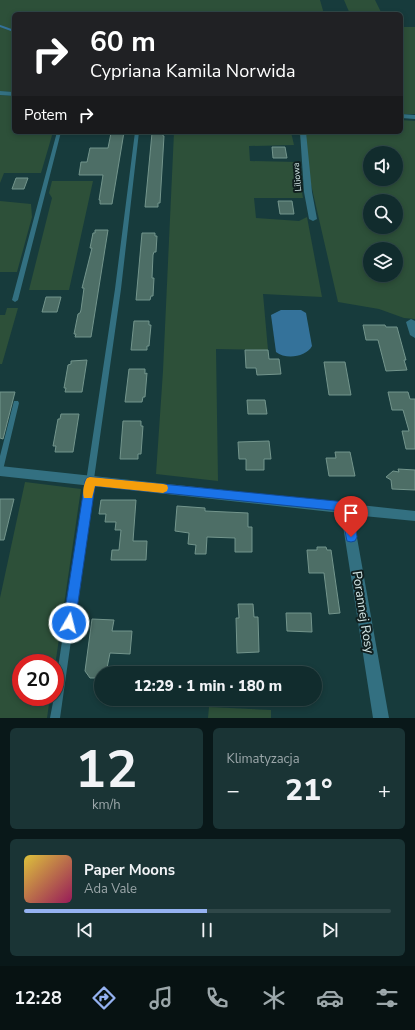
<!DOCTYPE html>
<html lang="pl">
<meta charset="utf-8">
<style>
:root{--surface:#112c2d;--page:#1a3435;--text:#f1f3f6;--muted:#9ca7aa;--line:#304849;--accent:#95b2f1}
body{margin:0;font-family:"Nunito Sans",sans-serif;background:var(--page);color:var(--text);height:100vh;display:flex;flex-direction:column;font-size:15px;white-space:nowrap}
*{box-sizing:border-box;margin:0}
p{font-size:13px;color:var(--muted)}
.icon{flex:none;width:22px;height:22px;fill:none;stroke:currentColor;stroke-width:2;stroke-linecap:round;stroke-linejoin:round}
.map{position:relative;height:718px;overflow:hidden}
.sheet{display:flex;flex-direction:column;gap:10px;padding:10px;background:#091819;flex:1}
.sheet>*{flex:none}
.top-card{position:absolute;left:12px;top:12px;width:391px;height:122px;border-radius:6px;box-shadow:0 2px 6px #0003,0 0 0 1px var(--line);background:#202124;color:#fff;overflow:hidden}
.controls{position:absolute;left:363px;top:146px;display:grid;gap:8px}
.controls a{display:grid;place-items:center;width:40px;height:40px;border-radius:50%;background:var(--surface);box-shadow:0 2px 6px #0003,0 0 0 1px var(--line);font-size:20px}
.speed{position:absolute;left:12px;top:654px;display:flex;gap:8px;font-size:20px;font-weight:700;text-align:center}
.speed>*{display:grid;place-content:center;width:52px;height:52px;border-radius:50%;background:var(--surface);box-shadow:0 2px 6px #0003,0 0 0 1px var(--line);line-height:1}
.speed .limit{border:6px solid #d22;background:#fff;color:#111}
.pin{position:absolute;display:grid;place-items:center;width:34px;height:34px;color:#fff;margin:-41px -17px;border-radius:50% 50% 50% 0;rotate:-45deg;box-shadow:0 0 4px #0007}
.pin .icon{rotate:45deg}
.me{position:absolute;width:44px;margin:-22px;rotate:8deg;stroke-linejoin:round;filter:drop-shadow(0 0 3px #0008)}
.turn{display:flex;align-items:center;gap:14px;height:84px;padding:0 12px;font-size:18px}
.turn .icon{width:52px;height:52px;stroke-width:2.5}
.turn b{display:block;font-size:28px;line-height:34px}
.then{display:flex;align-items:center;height:38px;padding:0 12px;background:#0003;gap:8px;font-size:15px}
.big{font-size:30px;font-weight:800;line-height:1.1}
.sheet .widget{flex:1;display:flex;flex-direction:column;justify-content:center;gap:6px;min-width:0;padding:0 14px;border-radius:6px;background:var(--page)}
.sheet .dial{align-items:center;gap:0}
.dial b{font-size:52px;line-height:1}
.song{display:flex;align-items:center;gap:12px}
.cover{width:48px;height:48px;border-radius:6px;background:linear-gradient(135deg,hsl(50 70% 55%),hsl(330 70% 35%))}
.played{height:4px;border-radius:2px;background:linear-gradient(90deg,var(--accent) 50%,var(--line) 50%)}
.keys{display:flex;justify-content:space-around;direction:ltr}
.heat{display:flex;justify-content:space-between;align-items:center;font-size:22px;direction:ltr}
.sheet .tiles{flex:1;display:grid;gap:10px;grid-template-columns:1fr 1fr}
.widget:last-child{grid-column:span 2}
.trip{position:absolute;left:94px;top:666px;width:228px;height:40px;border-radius:20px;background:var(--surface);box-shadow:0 2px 6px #0003,0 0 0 1px var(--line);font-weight:800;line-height:40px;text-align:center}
.tabs{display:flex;height:64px;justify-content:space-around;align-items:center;background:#071212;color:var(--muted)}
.tabs .icon{width:28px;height:28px}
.tabs .active{color:var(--accent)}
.tabs b{font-size:18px;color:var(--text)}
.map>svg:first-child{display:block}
.green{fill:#2d5039;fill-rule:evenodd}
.water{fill:#34729a}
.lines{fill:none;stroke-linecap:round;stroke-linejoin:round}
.stream{stroke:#34729a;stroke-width:2}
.building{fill:#4d6e66;stroke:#73958c}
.service{fill:#337081;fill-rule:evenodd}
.minor{fill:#337081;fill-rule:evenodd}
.route{fill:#1a73e8;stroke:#114b97}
.slow{fill:#f59e0b}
.labels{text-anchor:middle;stroke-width:4;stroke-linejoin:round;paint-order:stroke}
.far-street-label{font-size:9px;fill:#d4e7e7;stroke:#101f1f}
.near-street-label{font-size:13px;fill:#d4e7e7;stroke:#101f1f}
</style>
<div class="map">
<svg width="415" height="718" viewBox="0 0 415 718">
<rect width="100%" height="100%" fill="#173b3c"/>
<!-- green -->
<path class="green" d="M0,0H320L324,14H14V92L0,91Z
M344,0H375L382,14H350Z
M401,27H415V114H401Z
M0,95L14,96V132H53L41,173H4L0,183Z
M401,120L415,121V319L404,318L379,309L338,302L299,132H401ZM370,153H396V179H370ZM370,201H396V227H370ZM370,249H396V275H370Z
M174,132H291L294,145L249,146L250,161L297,162L303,198H254L256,218L299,221L307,217L322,297L263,294L268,350L216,349L218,481L156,474L163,371Z
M52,181H93L69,290H29L52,198L49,193Z
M0,201L31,204L32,217L17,272H0Z
M7,308H18L2,364H0V315H5Z
M25,482L81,489L55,666V663H21V697H50L47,718H0V598Z
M209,707L271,710V718H208Z"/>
<!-- water -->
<path class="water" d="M281,310H301L306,313L312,346C306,357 286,360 276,352L271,315Z"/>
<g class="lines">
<!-- stream -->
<path class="stream" d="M0,26L14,31"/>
</g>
<!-- building -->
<path class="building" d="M113,132H124L112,204H100V200H99L103,175H79L81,162H87L90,148H108L111,133Z
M152,133H163V136H164L160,203H158V207H145Z
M272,147H285L287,158H273Z
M16,178H28L24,189H12Z
M278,201H292L294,214H280Z
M95,230H108L91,337H75L76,334H74L78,314L80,313L81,310L84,288H82L92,248H90L93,233H95Z
M142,233H155V236H157L156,252H154L153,255L152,278H154L153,296H151L150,300H136Z
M46,297H61L57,312H42Z
M134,321H149V325H151L149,346H147V350H131Z
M363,325H385L386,327H397L406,360H404L407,370L386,371L378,340H366Z
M245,350H268L269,359H279L281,374L257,375L256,368H246Z
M87,360L82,392H65L66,388H64L68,365L71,364V361Z
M324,362H345L351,395H329Z
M129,369H145V374L147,373L145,397H143L142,402H125Z
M0,392H15L3,439L0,438Z
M388,392H408L410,399H415V449H406L402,431H409L403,410H392Z
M247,400H265L267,414H248Z
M61,414H79L73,452H55L56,446H53L58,419H60Z
M123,421H141V426H143L141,454H138V459H120Z
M269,441L271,459H264V470H246V459H239L238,442Z
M335,452H350L355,476H329L326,458H336Z
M398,469L415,470V490L392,489L391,480L386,477L393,471L399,472Z
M0,499H14L4,540H0Z
M101,500H136L133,541H147L146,560H111L112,550H119L121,530H115L116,522H105L106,514H99Z
M177,506L205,508V511L248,513V527H252V552H235V538L207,537L206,554H195L196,545L188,544L189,533L175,531Z
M317,547H326L327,550H331L340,613L329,614L324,573H309L307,550H317Z
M238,604H253L254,617H258L259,652L237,653L236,618H239Z
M286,613H311L312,632L287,631Z
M92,619L114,620L112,631H132L130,654L110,653L107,668H105L104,673H101V676L99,678H90L85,671Z"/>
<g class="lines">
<!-- service -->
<path class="service" d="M57,132H61L18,300L15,302L12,300Z
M135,132H139L121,289L60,718H50L54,697H55V688L115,289Z
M14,401H18L19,403L3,470L2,472L0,473V456Z"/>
<!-- minor -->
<path class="minor" d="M0,91L14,92V96L0,95Z
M401,114L415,115V119L401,118Z
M300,132H306L312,192L317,219L313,221L309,219L304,192Z
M411,319L415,321V338L410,335L406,322Z
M0,466L343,503L346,502L351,504L415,511V521L353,515L389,718H373L341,513L0,476Z"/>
</g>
<!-- route -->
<path class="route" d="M90,477L346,502L350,504L352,507L357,537L355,541L351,542L347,541L341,511L95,486L75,623L74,628L69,629L65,628L63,623L85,481L87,478Z"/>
<!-- slow -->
<path class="slow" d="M90,477L163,484L167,485L168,488L167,491L163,493L95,486L92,498H84C82,492 84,483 87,478Z"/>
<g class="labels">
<!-- far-street labels -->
<g class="far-street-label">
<text transform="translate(297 177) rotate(-95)" y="3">Liliowa</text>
</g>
<!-- near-street labels -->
<g class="near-street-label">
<text transform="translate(364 612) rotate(81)" y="5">Porannej Rosy</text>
</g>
</g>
</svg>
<div class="controls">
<a><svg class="icon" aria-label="sound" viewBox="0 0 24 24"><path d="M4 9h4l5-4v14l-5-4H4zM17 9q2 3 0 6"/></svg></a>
<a><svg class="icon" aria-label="search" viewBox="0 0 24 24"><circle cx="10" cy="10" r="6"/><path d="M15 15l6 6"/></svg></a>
<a><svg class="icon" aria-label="layers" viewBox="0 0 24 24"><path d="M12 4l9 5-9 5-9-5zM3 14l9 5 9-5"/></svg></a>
</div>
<div class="speed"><div class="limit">20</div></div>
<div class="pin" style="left:351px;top:537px;background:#d93025"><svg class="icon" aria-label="arrive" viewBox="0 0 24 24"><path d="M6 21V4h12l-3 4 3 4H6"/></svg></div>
<svg class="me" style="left:69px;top:623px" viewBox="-20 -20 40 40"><circle r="17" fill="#1a73e8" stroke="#fff" stroke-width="3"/><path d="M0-11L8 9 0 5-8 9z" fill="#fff"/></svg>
<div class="trip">12:29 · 1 min · 180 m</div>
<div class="top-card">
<div class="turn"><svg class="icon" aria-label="right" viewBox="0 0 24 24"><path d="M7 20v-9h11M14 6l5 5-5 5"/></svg><div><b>60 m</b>Cypriana Kamila Norwida</div></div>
<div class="then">Potem<svg class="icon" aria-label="right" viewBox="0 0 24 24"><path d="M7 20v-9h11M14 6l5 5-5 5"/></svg></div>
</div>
</div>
<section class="sheet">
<div class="tiles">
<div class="widget dial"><b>12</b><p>km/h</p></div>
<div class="widget"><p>Klimatyzacja</p>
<div class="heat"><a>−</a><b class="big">21°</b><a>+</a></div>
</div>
<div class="widget">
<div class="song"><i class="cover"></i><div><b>Paper Moons</b><p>Ada Vale</p></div></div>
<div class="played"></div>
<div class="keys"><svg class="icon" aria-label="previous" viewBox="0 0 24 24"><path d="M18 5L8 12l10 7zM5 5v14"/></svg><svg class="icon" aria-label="pause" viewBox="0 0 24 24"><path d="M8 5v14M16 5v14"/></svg><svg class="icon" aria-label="next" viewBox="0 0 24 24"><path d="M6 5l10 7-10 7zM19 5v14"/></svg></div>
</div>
</div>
</section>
<nav class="tabs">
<b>12:28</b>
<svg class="icon active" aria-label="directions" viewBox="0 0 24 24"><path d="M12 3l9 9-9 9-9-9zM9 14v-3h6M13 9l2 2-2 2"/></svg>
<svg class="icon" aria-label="music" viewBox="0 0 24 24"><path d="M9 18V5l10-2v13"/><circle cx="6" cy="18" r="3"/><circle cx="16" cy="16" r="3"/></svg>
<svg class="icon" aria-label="phone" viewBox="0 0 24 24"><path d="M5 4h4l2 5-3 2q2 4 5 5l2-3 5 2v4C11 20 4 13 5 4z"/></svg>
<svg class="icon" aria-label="climate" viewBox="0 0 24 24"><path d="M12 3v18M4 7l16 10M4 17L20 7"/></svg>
<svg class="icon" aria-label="car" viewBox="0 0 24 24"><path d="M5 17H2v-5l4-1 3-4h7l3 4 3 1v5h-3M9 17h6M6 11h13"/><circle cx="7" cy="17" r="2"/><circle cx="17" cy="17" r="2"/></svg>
<svg class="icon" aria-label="filters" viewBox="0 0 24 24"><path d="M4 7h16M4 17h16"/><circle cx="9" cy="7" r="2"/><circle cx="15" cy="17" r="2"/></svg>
</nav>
